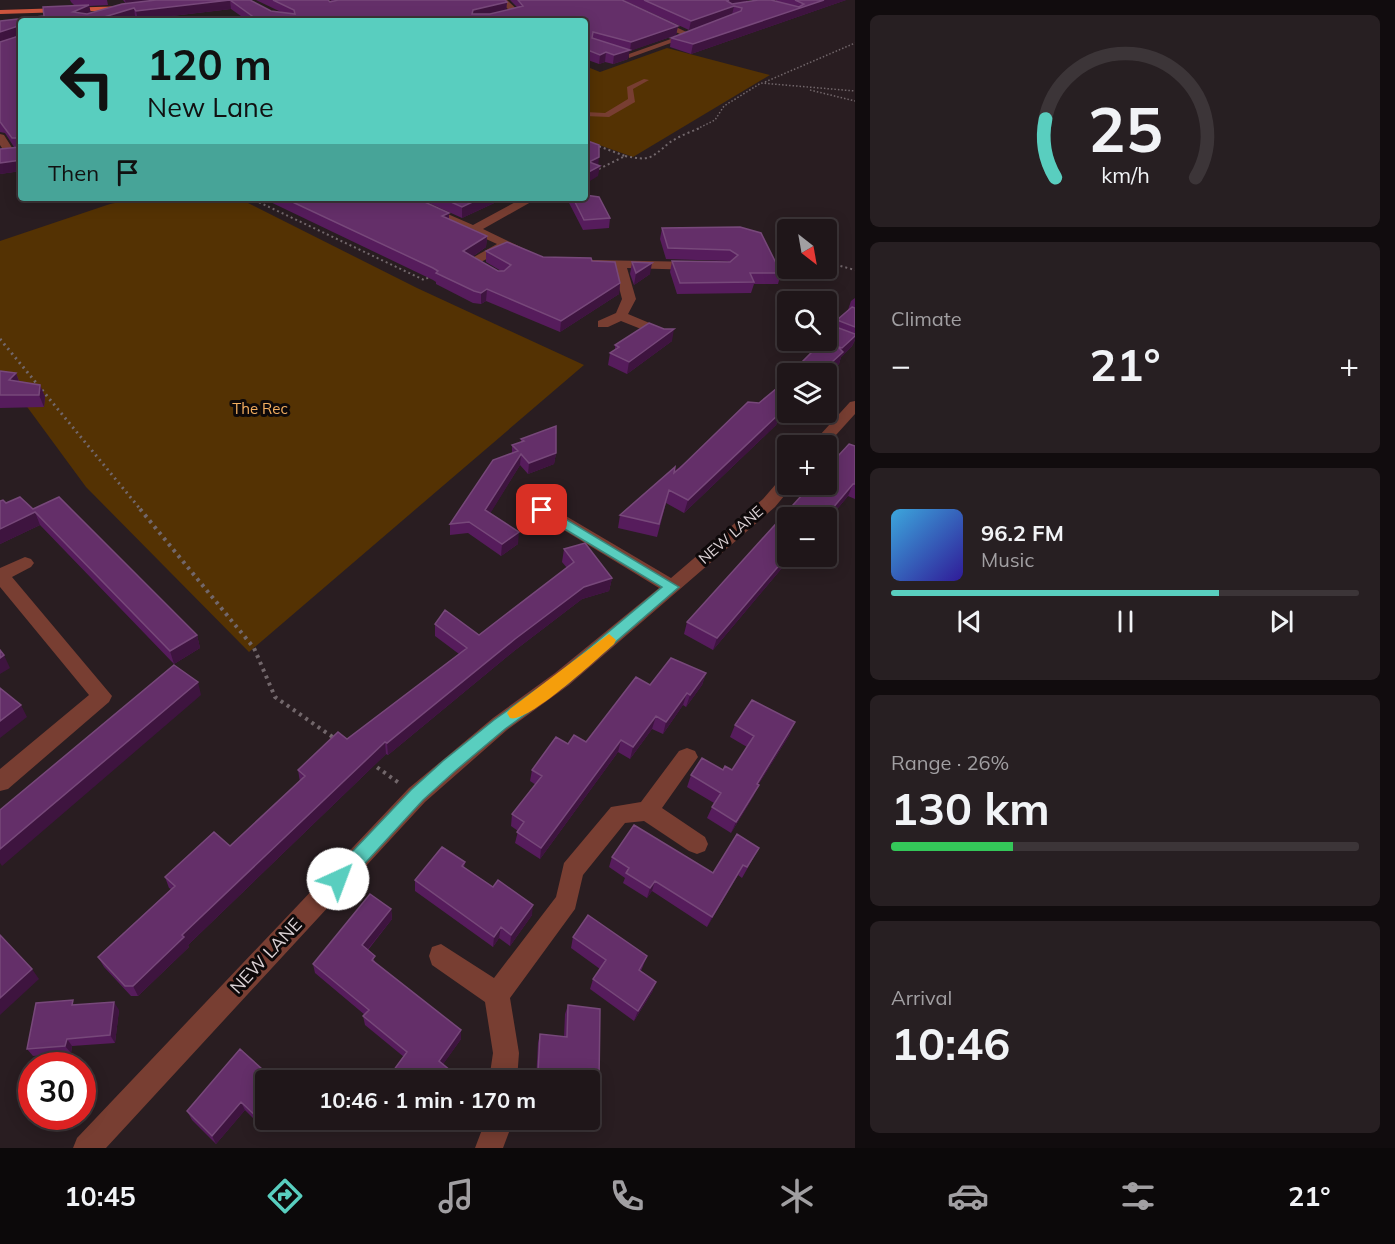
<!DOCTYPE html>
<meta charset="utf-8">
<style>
:root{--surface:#1f1619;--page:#271f22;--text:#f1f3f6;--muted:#a19fa2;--line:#3c3538;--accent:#59cebf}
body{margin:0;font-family:Mulish,sans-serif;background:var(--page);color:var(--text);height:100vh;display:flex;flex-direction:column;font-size:22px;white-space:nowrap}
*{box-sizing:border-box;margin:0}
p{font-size:20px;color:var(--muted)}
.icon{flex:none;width:33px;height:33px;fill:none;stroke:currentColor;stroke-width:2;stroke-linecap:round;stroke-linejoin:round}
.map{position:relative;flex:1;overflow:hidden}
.sheet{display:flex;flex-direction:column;gap:15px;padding:15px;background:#110c0e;width:540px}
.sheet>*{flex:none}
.banner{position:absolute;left:18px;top:18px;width:570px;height:183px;border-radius:6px;box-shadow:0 3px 15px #0003,0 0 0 2px var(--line);background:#59cebf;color:#111;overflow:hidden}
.needle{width:39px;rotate:149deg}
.tools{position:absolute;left:777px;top:219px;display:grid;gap:12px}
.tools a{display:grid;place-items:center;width:60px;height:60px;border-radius:6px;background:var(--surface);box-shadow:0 3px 15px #0003,0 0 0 2px var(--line);font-size:30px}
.speed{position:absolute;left:18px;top:1052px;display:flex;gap:12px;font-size:30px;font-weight:700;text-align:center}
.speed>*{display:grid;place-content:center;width:78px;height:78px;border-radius:50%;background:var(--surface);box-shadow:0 3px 15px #0003,0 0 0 2px var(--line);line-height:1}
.speed .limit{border:9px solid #d22;background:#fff;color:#111}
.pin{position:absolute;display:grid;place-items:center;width:51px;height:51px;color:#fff;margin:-26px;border-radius:12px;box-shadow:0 3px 9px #0006}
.me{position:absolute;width:66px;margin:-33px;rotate:43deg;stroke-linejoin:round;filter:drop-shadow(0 0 4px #0008)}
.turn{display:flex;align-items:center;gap:21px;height:126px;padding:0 30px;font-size:27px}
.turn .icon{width:78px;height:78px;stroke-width:2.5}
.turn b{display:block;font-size:42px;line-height:51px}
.then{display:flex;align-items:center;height:57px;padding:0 30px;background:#0003;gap:12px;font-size:22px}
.big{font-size:45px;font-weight:700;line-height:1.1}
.sheet .card{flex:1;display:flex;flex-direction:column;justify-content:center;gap:9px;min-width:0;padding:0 21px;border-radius:9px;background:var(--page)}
.sheet .dial{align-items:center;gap:0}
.dial svg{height:156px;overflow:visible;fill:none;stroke:var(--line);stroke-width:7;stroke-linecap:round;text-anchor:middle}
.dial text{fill:var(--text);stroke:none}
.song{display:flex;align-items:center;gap:18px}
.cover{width:72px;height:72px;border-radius:9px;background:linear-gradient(135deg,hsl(200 70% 55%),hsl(250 70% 35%))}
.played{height:6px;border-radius:3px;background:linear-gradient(90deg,var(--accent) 70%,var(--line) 70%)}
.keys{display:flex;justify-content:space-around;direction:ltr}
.heat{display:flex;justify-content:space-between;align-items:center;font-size:33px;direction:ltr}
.charge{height:9px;border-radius:4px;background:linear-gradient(90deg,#34c759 26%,var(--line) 0)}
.trip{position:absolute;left:255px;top:1070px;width:345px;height:60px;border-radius:6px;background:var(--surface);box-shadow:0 3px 15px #0003,0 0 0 2px var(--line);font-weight:700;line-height:60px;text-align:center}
.dock{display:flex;height:96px;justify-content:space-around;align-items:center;background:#0c090a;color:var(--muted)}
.dock .icon{width:42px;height:42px}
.dock .current{color:var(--accent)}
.dock b{font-size:27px;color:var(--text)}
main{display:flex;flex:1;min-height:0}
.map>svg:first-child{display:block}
.green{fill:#543203}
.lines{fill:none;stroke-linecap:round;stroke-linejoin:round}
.path-far3{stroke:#72676b;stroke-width:1.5;stroke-dasharray:1.5 2;stroke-linecap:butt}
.path-far2{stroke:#72676b;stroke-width:2;stroke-dasharray:2 3;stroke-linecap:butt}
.path-far1{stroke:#72676b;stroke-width:3;stroke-dasharray:2 4;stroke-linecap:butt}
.path{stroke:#72676b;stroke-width:4;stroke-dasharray:3 4.5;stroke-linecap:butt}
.service{fill:#783e32;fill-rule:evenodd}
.minor{fill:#783e32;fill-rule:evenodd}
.primary{fill:#cd553d;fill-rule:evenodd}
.wall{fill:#561c5c}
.shaded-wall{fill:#3e143f}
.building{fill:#642f69;stroke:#77487a;stroke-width:1.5}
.route{fill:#59cebf;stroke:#3a867c;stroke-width:1.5}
.slow{fill:#f59e0b}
.labels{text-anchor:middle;stroke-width:6;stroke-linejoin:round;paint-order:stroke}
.park-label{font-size:15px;fill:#f3ae60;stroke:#0e090a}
.street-label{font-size:15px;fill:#dad1d4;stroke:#0e090a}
.near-street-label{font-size:18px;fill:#dad1d4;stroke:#0e090a}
</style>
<main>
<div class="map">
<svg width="855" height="1148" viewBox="0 0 855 1148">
<rect width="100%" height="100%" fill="#291d21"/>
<!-- green -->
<path class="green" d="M667,48L770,75L633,157L585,140V66L600,72Z
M140,198H238L417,288L584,365L249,652L86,487L0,370V241L110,204Z"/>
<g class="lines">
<!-- path-far3 -->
<path class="path-far3" d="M765,82L855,43
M810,90L855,101
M697,129L715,120L724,106L761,83L855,91"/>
<!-- path-far2 -->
<path class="path-far2" d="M585,141L625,156L597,170
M625,156C650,161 650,159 669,143C677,137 690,132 700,128
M250,198L424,280L433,275
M773,262H788
M826,262L855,270"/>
<!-- path-far1 -->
<path class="path-far1" d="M0,339L141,510"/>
<!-- path -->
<path class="path" d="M140,509L254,648L275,697L337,740
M371,763L399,783"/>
<!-- service -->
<path class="service" d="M644,79L649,80L633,89L635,102L609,117L585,116V112L605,113L628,99L627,87Z"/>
<!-- minor -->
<path class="minor" d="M498,0H507L521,13L489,21H473L511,12Z
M608,0H618L693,35L629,58V54L682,35Z
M0,134L4,135L16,154L15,156L6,154L0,145Z
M396,198H411L473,225L523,198H538L483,229L533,253L527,257L507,248L481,262L493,270L491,273H483L465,262L497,244Z
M592,260L697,262L703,266L697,270L627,268L636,299L628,314L671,332L673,335L666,339L621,321L608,327H598V321L616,313L622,299L614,268L588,267V261Z
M855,401V414L826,446H810L850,402Z
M788,476V484H794L775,507L569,685L507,730L425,802L106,1148H73L77,1138L409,788L493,718L555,673L659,588L544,518L528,527L519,521L522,517L550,495H562L564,499L554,509L671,578L763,499L782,477Z
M25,557L31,559L34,563L31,567L12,577L112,696L109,702L8,789L0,791V769L89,695L0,587V568Z
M687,748L695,751L698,757L662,808L705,837L708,844L705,851L697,854L689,851L644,821L625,823L583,875L575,909L510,998L519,1053L517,1080H489L493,1053L485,1002L432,965L429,956L432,947L441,944L494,978L556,897L564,863L611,807L641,802L679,751Z
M486,1119H514L503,1148H475Z"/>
<!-- primary -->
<path class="primary" d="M127,6L130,10L0,14V10Z"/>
</g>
<!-- wall -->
<path class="wall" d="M70,0H107L108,5L89,6L91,13L126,4L123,0H250L271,11L281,12L256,0H328L330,2L331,1L330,0H505L507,2L506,10L517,7L510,0H622L678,26L676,35L629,51L628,59L613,64L605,62L599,64L585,59V21H248L231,9L138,20L135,16L121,21H21V171L0,174L14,147L5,133L0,132V42L19,35L0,42V21L44,16L75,6L71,2Z
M623,0H748L741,3L757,0H752H771L776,1V0H846L691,54L670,47L671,38L721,19L689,30Z
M262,198H416L449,213V219L487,236L486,247L472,257L498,271H501L486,262V251L543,257L592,261L620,283L619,294L560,332L486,301L481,304L473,303L436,284V282L433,280Z
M418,198H505L462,218Z
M544,198H559L553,201Z
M569,198H585L610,218L609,228L583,230L568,201Z
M740,227L781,273L778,284H754L751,293L677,294L670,272L672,261L729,262L727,261L666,259L660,239L662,228Z
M632,262L650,274L634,285L630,274Z
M855,298V340L852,346L841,357L839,364L826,375L819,348L821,340L834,328L837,320L848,310L851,301Z
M672,341L627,374L608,365L610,353L615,350V345Z
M0,371L16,373L19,381L40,385L45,397L44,407L0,408Z
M788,377V412L778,421L776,425L684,513L666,503L657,537L618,528L620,515L759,403L787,379Z
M521,439L556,453L554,464L528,474L520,465L490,513L518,544L501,556L468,533L450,535V524L512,453V445L521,442Z
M855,446V499L848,496L827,521L826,518H788V556H792L713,650L684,634L687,622Z
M0,501L33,509L197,635L200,648L174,664L40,525L0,544Z
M564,549L612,578L609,591L582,599L514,651L388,755L386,754L188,945L189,947L138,996H131L104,967L98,957L171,889L169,888L165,877L230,846L300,782L298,770L347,739L459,654L435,636V624L479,635L567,568L562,562Z
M706,673L702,685L686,707L683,705L663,734L652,729L630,759L618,752L540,859L515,843L518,831L511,826L512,814L536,785L530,781L532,770L568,744L586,742L650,685Z
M735,725L790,734L758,785L753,797L731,833L707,818L714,803L687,787L691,775L723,770H732L747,747L730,737Z
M759,848L742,878L738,875L707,927L652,891L647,898L623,883L625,878L609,867L612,857L713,873Z
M465,862L464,868L532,915L510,946L499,938L493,947L415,891V880Z
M391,909L392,919L368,950L376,963L461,1030V1039L443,1064L463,1080H394L393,1071L404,1057L365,1025L363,1016L365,1015L315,973L313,964Z
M573,937L647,956L641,971L656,982L652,992L634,1021L590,989L593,979L600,969L571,948Z
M77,1005L119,1010L115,1043L72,1046L71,1053L33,1056L27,1049Z
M568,1005L599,1081L595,1089L590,1088V1080H536L538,1043L540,1034L564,1037L565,1014Z
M240,1049L264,1129L245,1110L216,1144L192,1120L187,1111Z"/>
<!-- shaded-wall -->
<path class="shaded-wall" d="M125,0H172L126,4Z
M230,0L231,9L138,20L136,11Z
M729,0H748L729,8L734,6L732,15L689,30L691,21Z
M824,0H846L691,54L693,44Z
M507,2L506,11L472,19V14L473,10Z
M89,5L91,14L76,21L73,12Z
M134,8L135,16L121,21H91Z
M18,26L20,35L0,42V32Z
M678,26L676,35L630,51L631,42Z
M630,50L628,59L613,64L614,55Z
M606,52L605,62L599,64L600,55Z
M599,157L598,167L600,166L598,176L585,184V174L589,162Z
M21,160V171L0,174V163Z
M481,198H505L462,218V207Z
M449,213L448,224L442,216Z
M487,236L486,247L463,263V251Z
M652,263L650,274L634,285L636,273Z
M620,283L619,294L560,332L561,321Z
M487,289L486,301L481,304V293Z
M674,329L672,341L627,374L629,362Z
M855,336V340L852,346L841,357L839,364L826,375V374H819L839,355L842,348Z
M16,373L20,385L9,380Z
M40,385L45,397L44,407L39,395Z
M788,403V412L778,421L776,425L684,513L688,500Z
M556,453L554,464L528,474L529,463Z
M521,454L520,465L485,522V510Z
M853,484L848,496L827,521L832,509Z
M829,507L824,518H820Z
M35,512L40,525L0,544V529Z
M519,532L518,544L501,556L502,544Z
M788,555V556H792L713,650L717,638Z
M612,578L609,591L582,599L514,651L388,755L387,743L515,639L584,587Z
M197,635L200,648L174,664L170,651Z
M4,655L10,668L0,674V658Z
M706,673L702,685L686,707L690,695Z
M198,682L201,695L2,866L0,863V849Z
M687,693L683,705L663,734L666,722Z
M21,705L27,717L0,738V721Z
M656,716L652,729L630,759L633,747Z
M795,722L790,734L751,796L757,784Z
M621,740L618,752L540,859L541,848Z
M385,742L386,754L188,945L189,947L138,996L133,986L182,935Z
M759,785L753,797L731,833L736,822Z
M743,865L738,875L707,927L712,917Z
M655,881L652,891L647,898L650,888Z
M533,905L532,915L510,946L511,935Z
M391,909L392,919L363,955L362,945Z
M501,927L499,938L493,947L494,937Z
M32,969L39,979L0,1015V998Z
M656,982L652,992L634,1021L638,1011Z
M114,1002L119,1010L115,1043L110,1035Z
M461,1030V1039L439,1070V1061Z
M67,1039L72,1046L71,1053L65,1046Z
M241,1102L245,1110L216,1144L212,1136Z
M266,1115V1119H272L264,1129L261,1121Z"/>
<!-- building -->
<path class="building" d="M156,0H250L271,11L295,14L294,10L273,0H328L330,2L338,0H505L507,2L473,10L472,14H490L523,6L518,0H622L678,26L631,42L593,32L592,38L630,50L614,55L606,52L600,55L585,49V21H259L230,0L136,11L134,8L91,21H21V160L0,163V149L20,147L19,138H12L1,123L0,122V42L19,36L21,28L18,26L0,32V21L44,16L43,7L89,5L73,12L87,14L122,4Z
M644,0H729L727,1L732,4L758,0H771L799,7L804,4L795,0H824L693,44L671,38L741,11L742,8L734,6L691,21Z
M585,140L599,145V157L589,162L600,166L585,174Z
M585,195L599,197L610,218L584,220L573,198H585Z
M284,198H416L449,213L442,216L487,236L463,251L498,271H504L511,265L486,251L507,242L543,257L591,258L592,261L615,262L620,283L561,321L487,289L481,293L474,291L436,273L438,271L433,268Z
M442,198H481L462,207Z
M740,227L761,233L781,273H750L754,282L680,283L672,261L730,262L738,255L730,250L668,248L662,228Z
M632,262L652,263L636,273Z
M852,307L855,308V327L837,320Z
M649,323L664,329H674L629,362L610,353L619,347L615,345Z
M836,327L855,334V336L842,348L838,347L843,352L819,374H790L817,347L822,349L828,343L821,340H826V336Z
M0,371L16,373L9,380L40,385L39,395H0Z
M788,379V403L778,412L780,413L688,500L669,490L659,524L620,515L675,467L674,473L680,468L748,402L759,403Z
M556,426V453L529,463L521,454L485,510L519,532L502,544L469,522L450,524L493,460L518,451L512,445L524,441L521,439Z
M849,444L855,446V484H853L832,509L829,507L820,518H788V555L717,638L687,622L812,484H826V469Z
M20,497L33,509L59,497L197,635L170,651L35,512L0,529V501L3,500L6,503Z
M585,543L612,578L584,587L515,639L387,743L385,742L182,935L184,937L133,986H125L98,957L175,886L165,877L214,832L230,846L305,776L298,770L338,732L347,739L467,648L435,624L445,610L479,635L574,562L564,549Z
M0,650L4,655L0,658Z
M671,658L706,673L690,695L687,693L666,722L656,716L633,747L621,740L541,848L517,832L524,822L512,814L542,776L532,770L556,737L568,744L574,735L586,742L636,677L650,685Z
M174,665L198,682L0,849V810Z
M0,688L21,705L0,721Z
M752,700L795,722L757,784L759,785L736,822L712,807L721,793L691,775L702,758L723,770L725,766L732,770L754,736L735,725Z
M634,825L713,873L737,834L759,848L747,867L743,865L712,917L655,881L650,888L626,873L629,868L612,857Z
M442,847L465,862L462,866L493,887L498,880L533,905L511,935L501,927L494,937L415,880Z
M370,894L391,909L362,945L375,956L372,960L461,1030L439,1061L462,1080H404L393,1071L407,1052L363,1016L369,1010L313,964Z
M588,915L647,956L639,970L656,982L638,1011L593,979L606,960L573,937Z
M0,935L32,969L0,998Z
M73,1000L72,1005L114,1002L110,1035L67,1039L65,1046L27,1049L36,1003Z
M568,1005L600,1009L599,1081L538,1072L540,1034L567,1037Z
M240,1049L274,1080H266V1115L261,1121L241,1102L212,1136L187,1111Z"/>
<!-- route -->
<path class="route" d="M542,505L679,587L567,684L505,729L455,771L423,800L345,885L338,887L332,885L330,879L332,873L411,790L443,761L494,720L557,675L662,587L538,513V507Z"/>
<!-- slow -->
<path class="slow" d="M609,634L616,640L614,644C598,658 527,724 510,718L507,713L510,709Z"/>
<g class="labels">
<!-- park labels -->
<g class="park-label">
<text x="260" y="414">The Rec</text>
</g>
<!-- street labels -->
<g class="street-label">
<text transform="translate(731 535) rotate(-41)" y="5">NEW LANE</text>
</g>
<!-- near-street labels -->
<g class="near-street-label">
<text transform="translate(266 956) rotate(-47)" y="6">NEW LANE</text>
</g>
</g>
</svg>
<div class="tools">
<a><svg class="needle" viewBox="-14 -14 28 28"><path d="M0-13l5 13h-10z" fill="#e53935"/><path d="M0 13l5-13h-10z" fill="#a19fa2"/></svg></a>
<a><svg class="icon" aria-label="search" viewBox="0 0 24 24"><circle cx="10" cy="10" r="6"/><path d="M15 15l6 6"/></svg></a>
<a><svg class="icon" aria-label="layers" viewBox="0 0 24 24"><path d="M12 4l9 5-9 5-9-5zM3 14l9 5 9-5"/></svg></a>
<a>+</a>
<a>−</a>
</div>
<div class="speed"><div class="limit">30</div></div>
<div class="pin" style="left:542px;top:510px;background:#d93025"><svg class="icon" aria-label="arrive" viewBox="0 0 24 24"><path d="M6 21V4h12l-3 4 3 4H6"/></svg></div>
<svg class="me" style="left:338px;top:879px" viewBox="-20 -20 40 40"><circle r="19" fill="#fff"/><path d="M0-13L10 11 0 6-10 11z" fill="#59cebf"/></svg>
<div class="trip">10:46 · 1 min · 170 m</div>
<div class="banner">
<div class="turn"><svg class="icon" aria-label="left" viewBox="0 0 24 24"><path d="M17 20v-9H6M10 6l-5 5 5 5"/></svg><div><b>120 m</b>New Lane</div></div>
<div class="then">Then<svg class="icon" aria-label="arrive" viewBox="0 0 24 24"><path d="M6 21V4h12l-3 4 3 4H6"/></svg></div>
</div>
</div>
<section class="sheet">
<div class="card dial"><svg viewBox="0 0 100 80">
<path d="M14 69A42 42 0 1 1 86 69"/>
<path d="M14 69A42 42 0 0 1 9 39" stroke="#59cebf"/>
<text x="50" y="56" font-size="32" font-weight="700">25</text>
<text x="50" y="72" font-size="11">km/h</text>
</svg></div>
<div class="card"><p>Climate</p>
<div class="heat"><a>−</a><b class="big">21°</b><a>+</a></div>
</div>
<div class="card">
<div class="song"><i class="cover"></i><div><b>96.2 FM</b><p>Music</p></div></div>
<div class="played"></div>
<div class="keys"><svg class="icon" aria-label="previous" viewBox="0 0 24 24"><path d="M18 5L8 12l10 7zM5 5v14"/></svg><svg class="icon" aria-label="pause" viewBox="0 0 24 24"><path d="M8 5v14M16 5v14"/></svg><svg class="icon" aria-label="next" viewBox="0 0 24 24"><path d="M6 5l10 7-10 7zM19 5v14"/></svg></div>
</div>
<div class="card"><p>Range · 26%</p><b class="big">130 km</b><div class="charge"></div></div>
<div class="card"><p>Arrival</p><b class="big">10:46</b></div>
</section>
</main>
<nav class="dock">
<b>10:45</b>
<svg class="icon current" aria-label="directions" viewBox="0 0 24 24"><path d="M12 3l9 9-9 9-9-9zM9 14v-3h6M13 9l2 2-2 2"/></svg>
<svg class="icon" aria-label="music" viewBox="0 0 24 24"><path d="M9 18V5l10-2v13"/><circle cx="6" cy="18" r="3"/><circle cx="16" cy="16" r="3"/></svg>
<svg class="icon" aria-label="phone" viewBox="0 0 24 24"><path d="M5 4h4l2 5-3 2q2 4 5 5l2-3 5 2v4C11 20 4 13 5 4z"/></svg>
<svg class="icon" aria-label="climate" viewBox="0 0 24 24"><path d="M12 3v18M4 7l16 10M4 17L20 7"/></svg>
<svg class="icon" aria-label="car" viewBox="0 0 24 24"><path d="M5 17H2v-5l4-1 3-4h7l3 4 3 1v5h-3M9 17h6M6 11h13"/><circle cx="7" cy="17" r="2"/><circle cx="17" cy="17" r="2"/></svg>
<svg class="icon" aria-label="filters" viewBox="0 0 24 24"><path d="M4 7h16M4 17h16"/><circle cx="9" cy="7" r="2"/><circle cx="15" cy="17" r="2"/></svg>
<b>21°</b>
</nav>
